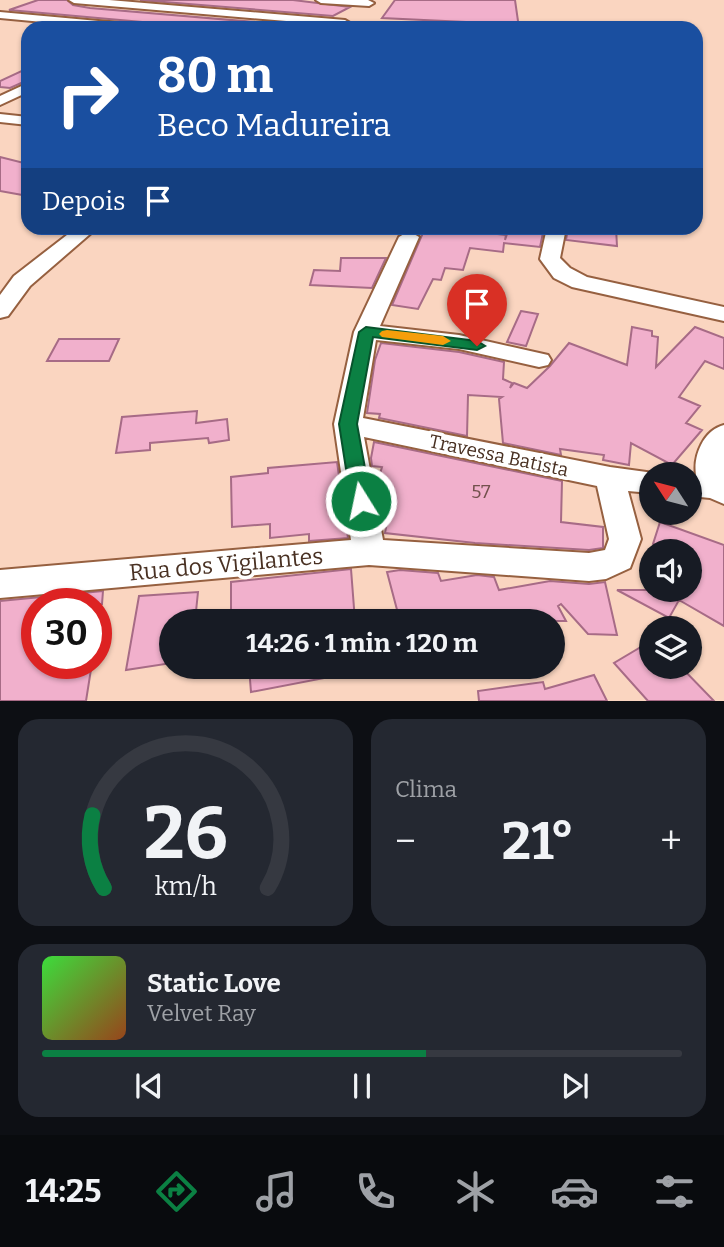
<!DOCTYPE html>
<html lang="pt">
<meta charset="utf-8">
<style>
:root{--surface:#171b24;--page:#242831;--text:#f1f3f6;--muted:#9ea1a6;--line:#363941;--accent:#0b8043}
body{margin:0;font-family:Bitter,serif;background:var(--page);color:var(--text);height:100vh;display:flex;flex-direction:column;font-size:26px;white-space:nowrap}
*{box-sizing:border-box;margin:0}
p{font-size:23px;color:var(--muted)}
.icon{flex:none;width:38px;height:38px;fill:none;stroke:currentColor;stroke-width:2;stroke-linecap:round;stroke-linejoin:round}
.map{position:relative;height:701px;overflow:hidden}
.sheet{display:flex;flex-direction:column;gap:18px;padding:18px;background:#0d0f14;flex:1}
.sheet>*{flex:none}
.guide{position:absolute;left:21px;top:21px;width:682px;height:214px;border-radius:21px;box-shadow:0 2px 5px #0004;background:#1a4fa0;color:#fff;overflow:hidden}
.needle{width:46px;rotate:306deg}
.tools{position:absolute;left:639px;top:462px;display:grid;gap:14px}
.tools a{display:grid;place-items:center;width:63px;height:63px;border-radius:50%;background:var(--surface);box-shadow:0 2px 5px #0004;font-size:35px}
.speed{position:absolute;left:21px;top:588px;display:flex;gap:14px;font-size:35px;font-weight:700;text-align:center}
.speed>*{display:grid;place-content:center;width:91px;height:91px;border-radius:50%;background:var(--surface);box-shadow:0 2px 5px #0004;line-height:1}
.speed .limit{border:10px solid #d22;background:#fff;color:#111}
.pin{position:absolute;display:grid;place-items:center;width:60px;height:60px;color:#fff;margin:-72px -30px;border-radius:50% 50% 50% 0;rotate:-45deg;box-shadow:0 0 7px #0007}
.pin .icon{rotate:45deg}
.me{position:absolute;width:77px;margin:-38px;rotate:350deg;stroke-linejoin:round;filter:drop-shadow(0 0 5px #0008)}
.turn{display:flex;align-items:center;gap:24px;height:147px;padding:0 21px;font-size:32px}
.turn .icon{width:91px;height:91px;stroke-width:2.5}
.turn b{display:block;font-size:49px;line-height:60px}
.then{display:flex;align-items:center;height:66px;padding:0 21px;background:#0003;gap:14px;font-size:26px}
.big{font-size:52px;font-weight:700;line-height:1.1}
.sheet .card{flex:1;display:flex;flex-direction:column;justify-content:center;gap:10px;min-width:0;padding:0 24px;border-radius:21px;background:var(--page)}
.sheet .dial{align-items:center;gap:0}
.dial svg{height:182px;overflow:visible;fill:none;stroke:var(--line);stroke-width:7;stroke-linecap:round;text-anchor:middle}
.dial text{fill:var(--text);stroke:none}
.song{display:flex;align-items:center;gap:21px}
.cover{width:84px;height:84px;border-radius:10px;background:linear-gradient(135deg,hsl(120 70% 55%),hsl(20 70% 35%))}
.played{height:7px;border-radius:4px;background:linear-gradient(90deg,var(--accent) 60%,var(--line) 60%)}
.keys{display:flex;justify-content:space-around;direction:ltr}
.heat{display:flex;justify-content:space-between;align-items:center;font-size:38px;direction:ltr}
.sheet .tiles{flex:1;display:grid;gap:18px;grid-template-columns:1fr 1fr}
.card:last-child{grid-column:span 2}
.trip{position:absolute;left:159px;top:609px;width:406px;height:70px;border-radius:35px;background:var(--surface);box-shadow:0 2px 5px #0004;font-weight:700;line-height:70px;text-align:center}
.tab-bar{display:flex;height:112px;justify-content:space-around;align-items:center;background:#090b0e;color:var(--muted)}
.tab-bar .icon{width:49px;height:49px}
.tab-bar .current{color:var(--accent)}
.tab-bar b{font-size:32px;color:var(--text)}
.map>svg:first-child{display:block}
.building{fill:#f1b0cc;stroke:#a76b86;stroke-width:2}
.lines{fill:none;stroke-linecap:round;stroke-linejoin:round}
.minor-casing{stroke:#966040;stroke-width:4}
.minor{fill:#fff;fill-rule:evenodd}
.route{fill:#0b8043;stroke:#07532c;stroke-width:2}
.slow{fill:#f59e0b}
.labels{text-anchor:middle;stroke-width:7;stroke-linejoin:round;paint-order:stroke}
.street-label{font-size:19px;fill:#493123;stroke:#fff}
.near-number-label{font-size:19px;fill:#73514d}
.near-street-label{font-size:23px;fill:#493123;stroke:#fff}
</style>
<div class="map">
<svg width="724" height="701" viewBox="0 0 724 701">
<rect width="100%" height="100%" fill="#fad5c0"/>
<!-- building -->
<path class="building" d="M38,0H67L73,5L90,8L325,28H149L142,22L9,10Z
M140,0H293L350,7L333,16Z
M395,0H515L519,28H488L490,24L466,22L382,18Z
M28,68V80L10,88L0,87V81Z
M0,157L28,164V196L0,191Z
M425,228H473L471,231L506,235L505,240L509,228H544L540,247L504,243L503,252L470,248L463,270L445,268L441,280L433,279L418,309L392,305Z
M568,228H616L617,246L566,240Z
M341,258H386L372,288L310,285L314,270L340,271Z
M521,311L538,314L526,346L507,342Z
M632,327L652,331V336L658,337L656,367L695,327L724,338V369L705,361L679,397L700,406L686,423L702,430L672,465L631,443L629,465L603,460L604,455L560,449L561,455L503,443L499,399L502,397L468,395L467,436L379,418L380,414L367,413L375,360L381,343L459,352L504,362L503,379L512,383L510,388L514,383L527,388L550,366L569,343L627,365Z
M59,339H119L109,361H47Z
M197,411L196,423L227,419L229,440L209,443L208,438L150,443V450L116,453L122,417Z
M374,442L562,481L561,522L603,527V548L589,550L475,543L385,533L393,490L376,487L382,467L372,466L371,458Z
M337,462L348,538L309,541V534L270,538V524L232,527L231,477L268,473V468Z
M660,522L724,545V626L679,600L669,618L617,590H690V551H672L653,544Z
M351,569L355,621H231V582Z
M400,570L438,573L441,581L477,575L494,577L499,590L550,581L589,584L605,582L617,635L588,634L561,604L558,606L566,621H400L387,572Z
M103,591L102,604H37V663H92L86,701H0V601Z
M198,592L195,621H172V663L126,670L139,596Z
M651,641V667H681L714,701H648L614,663Z
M249,667H339L340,675L251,692Z
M594,675L607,701H479L478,691L543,682L545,689Z"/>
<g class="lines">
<defs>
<path id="minor" d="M69,0H109L345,20L350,23L345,26L74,3Z
M316,0H368L374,3L369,6L321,3Z
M0,12L142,25L147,28H107L0,18Z
M28,83V92L0,105V96Z
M0,114L28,117V125L0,122Z
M76,228H97L30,286L8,316L0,318V295L14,276Z
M547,228H566L560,258L570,268L587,277L724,307V321L572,287L554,278L540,259Z
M409,231L419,237L380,326L459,335L548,355L551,360L548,365L539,367L459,349L376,340L363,418L610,467L661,474H651V493L628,491L641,539L630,568L606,579L589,581L369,565L0,598V570L351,540L334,424L354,332L399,237ZM364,437L597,486L609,539L605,550L589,553L383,540Z
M724,425V504L710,498L690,496L689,474L696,475C693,455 704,430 724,425Z"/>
</defs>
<!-- minor casing -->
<use href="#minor" class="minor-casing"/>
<!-- minor -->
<use href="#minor" class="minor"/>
</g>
<!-- route -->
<path class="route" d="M366,327L477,341L485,346L477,350L373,337L357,424L371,501L368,506L361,508L354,506L351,501L339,424L359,332Z"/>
<!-- slow -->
<path class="slow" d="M387,330L443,336L451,341L443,345L382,337L379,334L382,331Z"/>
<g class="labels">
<!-- street labels -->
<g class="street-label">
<text transform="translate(499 455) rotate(12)" y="7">Travessa Batista</text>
</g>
<!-- near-number labels -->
<g class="near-number-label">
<text x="481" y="498">57</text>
</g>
<!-- near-street labels -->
<g class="near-street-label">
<text transform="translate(226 564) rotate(-5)" y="8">Rua dos Vigilantes</text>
</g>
</g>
</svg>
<div class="tools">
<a><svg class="needle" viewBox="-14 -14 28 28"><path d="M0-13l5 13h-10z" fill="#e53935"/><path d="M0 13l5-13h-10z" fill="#9ea1a6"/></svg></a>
<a><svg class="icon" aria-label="sound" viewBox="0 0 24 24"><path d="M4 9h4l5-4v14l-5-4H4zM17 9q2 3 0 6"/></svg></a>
<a><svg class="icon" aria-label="layers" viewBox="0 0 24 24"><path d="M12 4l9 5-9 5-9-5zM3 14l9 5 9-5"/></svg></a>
</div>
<div class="speed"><div class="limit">30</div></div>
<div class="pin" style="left:477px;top:346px;background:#d93025"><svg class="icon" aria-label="arrive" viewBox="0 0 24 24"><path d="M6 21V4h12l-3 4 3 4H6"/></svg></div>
<svg class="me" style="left:361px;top:501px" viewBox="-20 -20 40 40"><circle r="17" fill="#0b8043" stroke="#fff" stroke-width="3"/><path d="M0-11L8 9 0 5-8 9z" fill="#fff"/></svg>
<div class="trip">14:26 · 1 min · 120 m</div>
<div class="guide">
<div class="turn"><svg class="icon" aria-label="right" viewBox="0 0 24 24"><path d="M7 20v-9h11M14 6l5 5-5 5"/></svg><div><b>80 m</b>Beco Madureira</div></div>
<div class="then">Depois<svg class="icon" aria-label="arrive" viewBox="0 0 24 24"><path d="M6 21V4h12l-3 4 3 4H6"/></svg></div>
</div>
</div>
<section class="sheet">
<div class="tiles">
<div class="card dial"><svg viewBox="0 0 100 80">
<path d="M14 69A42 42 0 1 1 86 69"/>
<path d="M14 69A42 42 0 0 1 9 37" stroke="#0b8043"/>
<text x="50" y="56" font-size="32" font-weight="700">26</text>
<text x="50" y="72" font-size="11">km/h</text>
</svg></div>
<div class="card"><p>Clima</p>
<div class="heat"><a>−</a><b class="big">21°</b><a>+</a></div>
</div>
<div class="card">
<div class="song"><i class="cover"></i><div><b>Static Love</b><p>Velvet Ray</p></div></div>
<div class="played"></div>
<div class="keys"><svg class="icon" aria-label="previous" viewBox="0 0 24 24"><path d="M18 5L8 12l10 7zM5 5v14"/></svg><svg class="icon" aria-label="pause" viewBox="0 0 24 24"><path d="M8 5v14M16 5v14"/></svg><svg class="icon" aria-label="next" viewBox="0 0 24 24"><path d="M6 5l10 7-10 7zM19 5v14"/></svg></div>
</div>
</div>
</section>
<nav class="tab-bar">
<b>14:25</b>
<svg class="icon current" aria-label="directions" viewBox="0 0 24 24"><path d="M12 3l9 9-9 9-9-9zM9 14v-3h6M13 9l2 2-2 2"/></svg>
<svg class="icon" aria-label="music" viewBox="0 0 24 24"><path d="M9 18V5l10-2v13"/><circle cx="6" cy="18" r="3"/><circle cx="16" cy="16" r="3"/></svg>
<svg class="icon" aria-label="phone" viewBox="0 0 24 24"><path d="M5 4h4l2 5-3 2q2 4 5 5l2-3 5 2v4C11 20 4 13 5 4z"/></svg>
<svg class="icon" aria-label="climate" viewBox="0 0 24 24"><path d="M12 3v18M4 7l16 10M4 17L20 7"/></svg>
<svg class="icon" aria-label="car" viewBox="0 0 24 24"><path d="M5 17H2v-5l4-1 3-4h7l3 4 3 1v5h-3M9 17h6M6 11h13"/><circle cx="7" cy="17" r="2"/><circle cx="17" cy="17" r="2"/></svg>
<svg class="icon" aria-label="filters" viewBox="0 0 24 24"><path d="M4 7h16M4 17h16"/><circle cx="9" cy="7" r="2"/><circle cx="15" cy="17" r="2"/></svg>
</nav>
